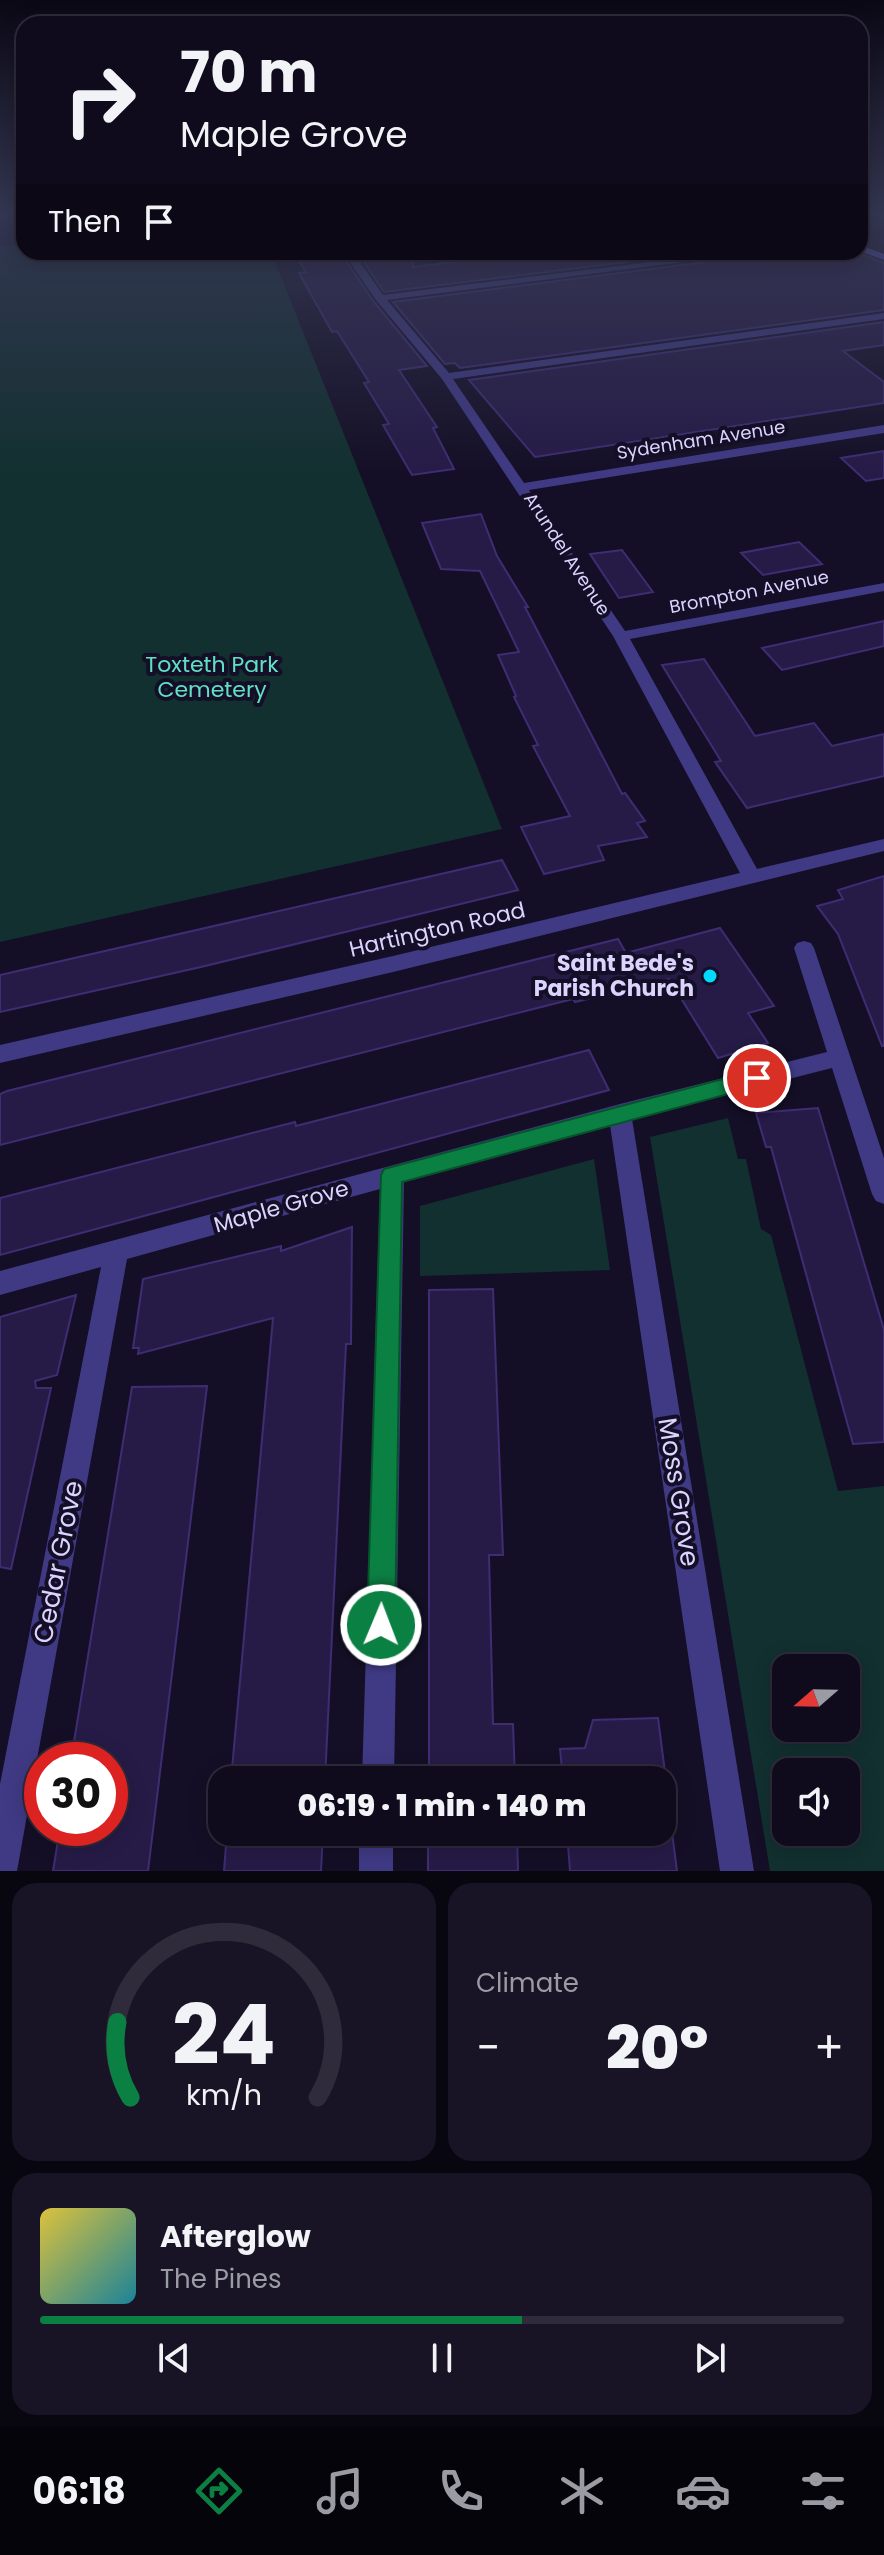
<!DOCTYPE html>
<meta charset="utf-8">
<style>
:root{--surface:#0f0b1c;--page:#181425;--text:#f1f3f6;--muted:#9b9ba3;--line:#2f2b3b;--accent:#0b8043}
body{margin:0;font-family:Poppins,sans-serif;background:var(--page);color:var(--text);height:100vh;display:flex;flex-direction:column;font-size:30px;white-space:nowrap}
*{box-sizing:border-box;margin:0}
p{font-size:26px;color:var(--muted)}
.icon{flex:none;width:44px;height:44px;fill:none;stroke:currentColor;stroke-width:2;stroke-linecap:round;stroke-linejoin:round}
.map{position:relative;height:1871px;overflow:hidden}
.details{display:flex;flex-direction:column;gap:12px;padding:12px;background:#08060f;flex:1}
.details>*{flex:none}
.guide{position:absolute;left:16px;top:16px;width:852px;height:244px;border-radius:24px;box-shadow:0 4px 20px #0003,0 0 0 2px var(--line);background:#0f0b1c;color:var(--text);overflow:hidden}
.needle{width:52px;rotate:250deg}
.tools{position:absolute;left:772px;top:1654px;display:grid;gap:16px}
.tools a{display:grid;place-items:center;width:88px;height:88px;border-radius:16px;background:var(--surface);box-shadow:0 4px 20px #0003,0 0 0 2px var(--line);font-size:40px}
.speed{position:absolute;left:24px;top:1742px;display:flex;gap:16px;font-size:40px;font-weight:700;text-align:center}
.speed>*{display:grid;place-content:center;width:104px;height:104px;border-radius:50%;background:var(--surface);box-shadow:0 4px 20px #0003,0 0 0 2px var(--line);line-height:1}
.speed .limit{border:12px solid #d22;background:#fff;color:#111}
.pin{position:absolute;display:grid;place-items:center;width:68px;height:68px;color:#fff;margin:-34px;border:4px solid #fff;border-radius:50%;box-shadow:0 2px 8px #0007}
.me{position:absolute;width:88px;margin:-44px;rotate:1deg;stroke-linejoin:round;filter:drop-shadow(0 0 6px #0008)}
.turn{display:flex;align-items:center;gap:28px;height:168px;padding:0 32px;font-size:36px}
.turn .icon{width:104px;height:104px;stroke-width:2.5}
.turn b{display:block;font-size:56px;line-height:68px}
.then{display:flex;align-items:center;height:76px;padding:0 32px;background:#0003;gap:16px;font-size:30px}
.big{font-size:60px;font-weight:800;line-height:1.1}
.details .card{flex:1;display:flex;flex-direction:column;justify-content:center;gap:12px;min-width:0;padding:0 28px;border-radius:24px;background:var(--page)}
.details .dial{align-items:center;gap:0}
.dial svg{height:208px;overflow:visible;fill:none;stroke:var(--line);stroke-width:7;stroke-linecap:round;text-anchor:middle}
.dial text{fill:var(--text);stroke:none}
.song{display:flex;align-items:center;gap:24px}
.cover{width:96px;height:96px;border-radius:12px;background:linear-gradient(135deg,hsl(50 70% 55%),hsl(190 70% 35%))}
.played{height:8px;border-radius:4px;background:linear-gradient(90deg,var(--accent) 60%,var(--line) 60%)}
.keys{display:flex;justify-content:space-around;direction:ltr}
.heat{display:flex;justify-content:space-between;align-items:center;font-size:44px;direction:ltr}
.details .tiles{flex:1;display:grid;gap:12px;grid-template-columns:1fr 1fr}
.card:last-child{grid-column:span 2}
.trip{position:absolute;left:208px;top:1766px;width:468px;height:80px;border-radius:24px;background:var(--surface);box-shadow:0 4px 20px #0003,0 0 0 2px var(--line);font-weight:800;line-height:80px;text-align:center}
.menu{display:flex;height:128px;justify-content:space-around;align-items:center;background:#06040b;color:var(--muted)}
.menu .icon{width:56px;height:56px}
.menu .active{color:var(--accent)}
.menu b{font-size:36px;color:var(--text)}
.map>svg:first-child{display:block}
.green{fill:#123030;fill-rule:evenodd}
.building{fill:#261b47;stroke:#3e2d73;stroke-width:2}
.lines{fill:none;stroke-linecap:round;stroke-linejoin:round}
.minor{fill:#403a85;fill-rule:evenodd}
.secondary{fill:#766bff;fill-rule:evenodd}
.route{fill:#0b8043;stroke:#07532c;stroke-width:2}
.poi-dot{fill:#00daff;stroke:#140f26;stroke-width:3}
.labels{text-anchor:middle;stroke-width:8;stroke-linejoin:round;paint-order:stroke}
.far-street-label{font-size:18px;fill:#dbd4ff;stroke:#140f26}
.park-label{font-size:22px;fill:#5fe0c6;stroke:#140f26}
.street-label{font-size:22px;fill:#dbd4ff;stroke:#140f26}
.poi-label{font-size:22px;font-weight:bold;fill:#dbd4ff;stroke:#140f26;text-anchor:end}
.near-street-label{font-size:26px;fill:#dbd4ff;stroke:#140f26}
</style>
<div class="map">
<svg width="884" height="1871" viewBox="0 0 884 1871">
<rect width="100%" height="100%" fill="#140f26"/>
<!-- green -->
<path class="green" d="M24,244V252H271L502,829L0,942V246Z
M728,1118L738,1159H746L761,1229L771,1235L838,1491L884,1486V1871H770L650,1137ZM786,1668H846V1728H786ZM786,1772H846V1832H786Z
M594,1159L610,1270L420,1276V1206Z"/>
<!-- building -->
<path class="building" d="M293,252H340L374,302L427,366L399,370L437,427L433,428L454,469L412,475L383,425L389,424L364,383L369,382L337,331L332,332L299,273L306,272Z
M357,252H412L413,267L538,252H707L384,292Z
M764,252H770L771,260L827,252H857L884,263V310L460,368L455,363L445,364L393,302L761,255Z
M884,322V345L843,351L884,382V403L535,457L469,380Z
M884,451V478L866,481L841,458Z
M481,514L497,556L528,607H525L622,794L625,793L645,821L637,823L647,837L598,846L604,860L544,874L521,827L570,816L533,746L538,745L514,697L516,696L498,655L519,652L480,571L441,569L422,523Z
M799,542L822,564L763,575L741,553Z
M622,550L653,592L619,598L590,554Z
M884,621V646L782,670L762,648Z
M704,659L755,736L814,723L832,746L884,734V776L747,808L715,762L721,761L662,665Z
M502,860L518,890L201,967L0,1012V975Z
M884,876V1046H882L838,934L817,906L843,899L838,890Z
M720,928L774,1006L748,1013L768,1043L718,1058L669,979L575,1002L573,999L0,1145V1094L7,1091L618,939L626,953Z
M589,1050L609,1090L0,1255V1198L295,1122L296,1126Z
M818,1108L884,1330V1442L853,1444L771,1147H766L756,1113Z
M352,1227L351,1344H346L325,1780H231L273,1318L138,1354L139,1348H133L143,1279L281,1246V1251Z
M493,1289L503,1555H489L493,1724H513L515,1780H429V1290Z
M76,1295L57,1375L35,1381L36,1388H51L11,1569L0,1567V1317Z
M207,1386L148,1871H53L60,1828H110V1760H71L132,1387Z
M658,1718L666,1780H563L560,1749L585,1748L593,1720Z
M227,1832H323L321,1871H224Z
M428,1832H517L518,1871H428Z
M567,1832H672L677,1871H570Z"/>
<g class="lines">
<!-- minor -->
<path class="minor" d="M343,252H353L383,295L732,252H761L387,300L449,373L884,313V319L453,379L524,483L884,425V433L529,490L625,631L884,583V591L630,639L757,869L884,839V851L393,972L0,1063V1045L393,956L740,873L613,636L442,379L376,300Z
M804,941L811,943L814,948L884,1158V1204L876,1201L872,1194L832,1068L632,1119L754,1871H720L610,1125L404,1182L394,1780H362L380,1189L127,1259L17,1871H0V1784L101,1267L0,1295V1271L620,1104L827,1052L794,948L797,943Z
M359,1832H393V1871H359Z"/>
<!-- secondary -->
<path class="secondary" d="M860,245L884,254V260L860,251Z"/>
</g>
<!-- sky -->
<linearGradient id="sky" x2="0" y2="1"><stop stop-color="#0b0815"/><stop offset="0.45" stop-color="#343752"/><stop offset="1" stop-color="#343752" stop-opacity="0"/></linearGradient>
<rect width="884" height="475" fill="url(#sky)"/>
<!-- route -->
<path class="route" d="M757,1070L765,1072L767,1078L765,1084L402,1182L395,1625L391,1635L381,1639L371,1635L367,1625L381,1175L384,1169Z"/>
<!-- markers -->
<circle class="poi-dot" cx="710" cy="976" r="8"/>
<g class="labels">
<!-- far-street labels -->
<g class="far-street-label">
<text transform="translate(701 440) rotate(-9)" y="6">Sydenham Avenue</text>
<text transform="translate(567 554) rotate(57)" y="6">Arundel Avenue</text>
<text transform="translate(749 592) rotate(-11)" y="6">Brompton Avenue</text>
</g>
<!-- park labels -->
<g class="park-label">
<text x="212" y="672">Toxteth Park<tspan x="212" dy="25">Cemetery</tspan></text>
</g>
<!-- street labels -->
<g class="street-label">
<text transform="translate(437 929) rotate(-13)" y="8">Hartington Road</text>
<text transform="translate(281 1206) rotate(-16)" y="8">Maple Grove</text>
</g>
<!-- poi labels -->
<g class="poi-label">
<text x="694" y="971">Saint Bede's<tspan x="694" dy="25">Parish Church</tspan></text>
</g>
<!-- near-street labels -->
<g class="near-street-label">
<text transform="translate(679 1492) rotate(81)" y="9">Moss Grove</text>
<text transform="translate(58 1562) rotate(-79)" y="9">Cedar Grove</text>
</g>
</g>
</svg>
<div class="tools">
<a><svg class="needle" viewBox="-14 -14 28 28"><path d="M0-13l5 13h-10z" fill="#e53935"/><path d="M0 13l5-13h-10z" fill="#9b9ba3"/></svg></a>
<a><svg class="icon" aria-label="sound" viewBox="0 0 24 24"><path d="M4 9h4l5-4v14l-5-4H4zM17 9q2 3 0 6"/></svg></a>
</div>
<div class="speed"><div class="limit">30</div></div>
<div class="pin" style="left:757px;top:1078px;background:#d93025"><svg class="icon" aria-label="arrive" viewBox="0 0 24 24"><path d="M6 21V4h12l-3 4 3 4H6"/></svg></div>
<svg class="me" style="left:381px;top:1625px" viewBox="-20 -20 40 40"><circle r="17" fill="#0b8043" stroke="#fff" stroke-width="3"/><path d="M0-11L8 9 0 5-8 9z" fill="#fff"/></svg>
<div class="trip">06:19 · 1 min · 140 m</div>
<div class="guide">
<div class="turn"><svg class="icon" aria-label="right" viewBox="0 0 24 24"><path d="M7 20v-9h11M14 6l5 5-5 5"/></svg><div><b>70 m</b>Maple Grove</div></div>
<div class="then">Then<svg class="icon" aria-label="arrive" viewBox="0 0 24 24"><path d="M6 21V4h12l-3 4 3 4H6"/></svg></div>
</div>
</div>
<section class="details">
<div class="tiles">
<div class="card dial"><svg viewBox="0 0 100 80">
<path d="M14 69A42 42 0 1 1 86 69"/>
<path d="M14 69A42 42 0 0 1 9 40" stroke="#0b8043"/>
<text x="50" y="56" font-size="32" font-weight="700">24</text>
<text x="50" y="72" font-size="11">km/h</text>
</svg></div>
<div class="card"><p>Climate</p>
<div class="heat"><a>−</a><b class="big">20°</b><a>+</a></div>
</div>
<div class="card">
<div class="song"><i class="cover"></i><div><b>Afterglow</b><p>The Pines</p></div></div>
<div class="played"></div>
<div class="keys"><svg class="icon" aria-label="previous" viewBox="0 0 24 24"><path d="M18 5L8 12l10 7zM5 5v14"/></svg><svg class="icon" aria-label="pause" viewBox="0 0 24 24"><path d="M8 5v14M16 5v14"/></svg><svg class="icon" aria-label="next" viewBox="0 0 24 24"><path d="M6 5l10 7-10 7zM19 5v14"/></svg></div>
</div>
</div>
</section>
<nav class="menu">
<b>06:18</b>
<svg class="icon active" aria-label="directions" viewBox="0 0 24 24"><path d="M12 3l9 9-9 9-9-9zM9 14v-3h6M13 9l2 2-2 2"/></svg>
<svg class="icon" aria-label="music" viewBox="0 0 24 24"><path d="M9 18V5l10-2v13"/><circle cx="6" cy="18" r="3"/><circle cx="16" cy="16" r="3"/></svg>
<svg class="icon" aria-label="phone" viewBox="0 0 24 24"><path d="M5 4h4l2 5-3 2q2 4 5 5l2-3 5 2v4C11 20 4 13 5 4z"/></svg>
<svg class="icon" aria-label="climate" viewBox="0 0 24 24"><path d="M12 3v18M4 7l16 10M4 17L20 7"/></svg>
<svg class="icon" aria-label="car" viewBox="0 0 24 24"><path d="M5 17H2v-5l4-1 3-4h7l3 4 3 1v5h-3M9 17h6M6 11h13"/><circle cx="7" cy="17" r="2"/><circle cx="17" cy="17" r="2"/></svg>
<svg class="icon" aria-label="filters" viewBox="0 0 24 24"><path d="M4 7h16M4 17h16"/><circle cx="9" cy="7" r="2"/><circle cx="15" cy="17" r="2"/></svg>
</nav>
